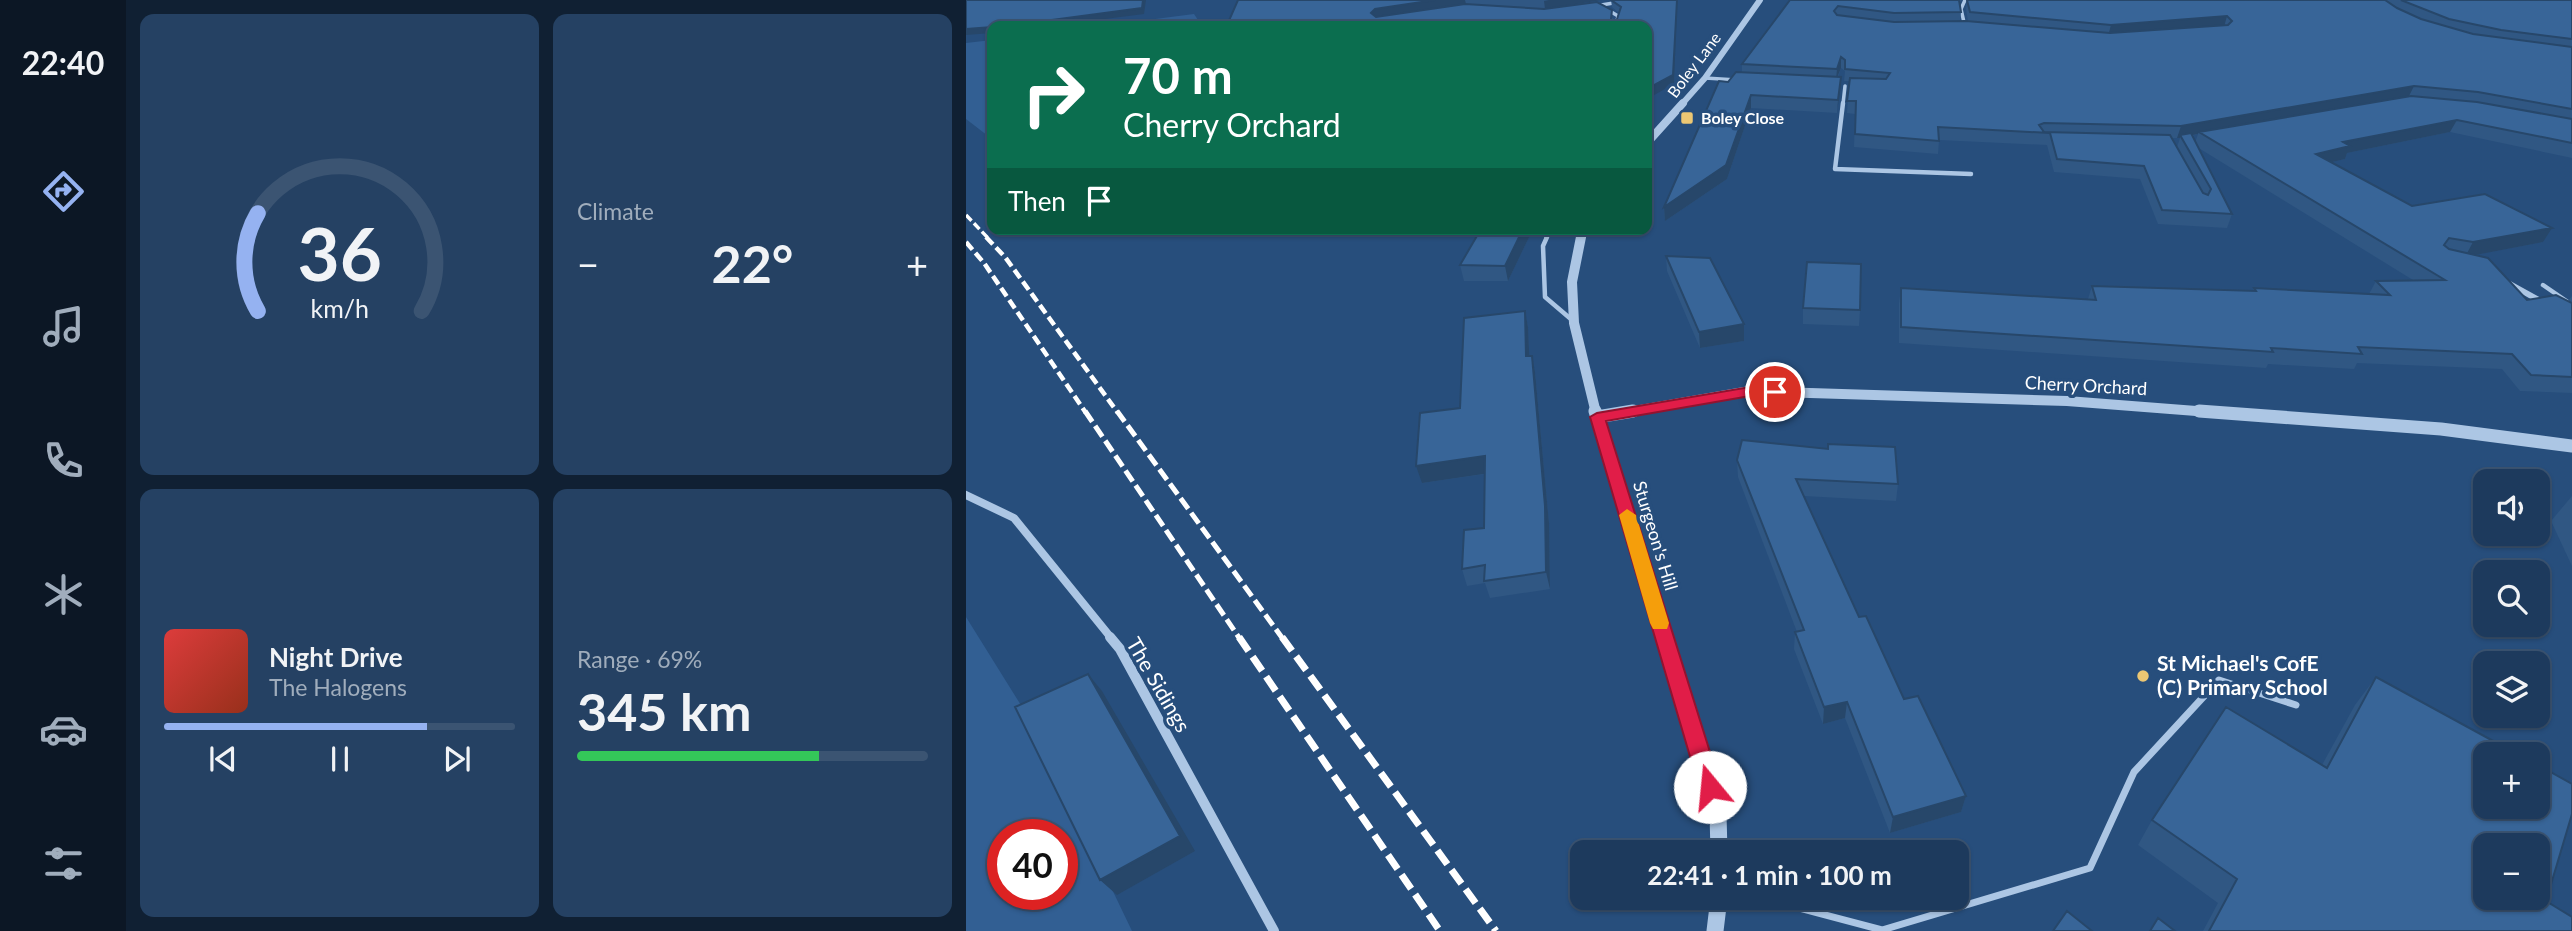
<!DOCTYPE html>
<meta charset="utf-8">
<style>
:root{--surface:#1d3a5d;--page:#254163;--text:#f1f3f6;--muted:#a0adbc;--line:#3b5472;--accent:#95b2f1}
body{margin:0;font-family:Lato,sans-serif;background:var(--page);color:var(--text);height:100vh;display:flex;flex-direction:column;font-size:26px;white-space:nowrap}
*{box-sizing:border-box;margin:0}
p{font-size:23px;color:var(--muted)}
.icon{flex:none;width:38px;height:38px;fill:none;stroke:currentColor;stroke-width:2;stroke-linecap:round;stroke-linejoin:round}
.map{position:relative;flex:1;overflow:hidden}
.details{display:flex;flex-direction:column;gap:14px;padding:14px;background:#102033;width:840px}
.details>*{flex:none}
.guide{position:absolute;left:21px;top:21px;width:665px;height:214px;border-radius:14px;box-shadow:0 2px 5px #0004,0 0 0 2px var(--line);background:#0b6e4f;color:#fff;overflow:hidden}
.controls{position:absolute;left:1507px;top:469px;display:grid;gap:14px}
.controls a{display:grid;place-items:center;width:77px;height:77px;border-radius:14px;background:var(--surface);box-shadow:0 2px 5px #0004,0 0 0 2px var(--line);font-size:35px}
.speed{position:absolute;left:21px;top:819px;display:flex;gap:14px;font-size:35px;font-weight:700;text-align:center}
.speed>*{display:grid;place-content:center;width:91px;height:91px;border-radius:50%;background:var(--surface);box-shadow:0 2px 5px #0004,0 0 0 2px var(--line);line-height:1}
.speed .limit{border:10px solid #d22;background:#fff;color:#111}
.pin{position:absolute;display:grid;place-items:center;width:60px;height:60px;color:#fff;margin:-30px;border:4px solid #fff;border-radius:50%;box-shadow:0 2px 7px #0007}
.me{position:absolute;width:77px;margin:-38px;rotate:343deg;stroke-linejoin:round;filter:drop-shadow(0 0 5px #0008)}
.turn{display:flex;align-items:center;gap:24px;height:147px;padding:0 21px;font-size:32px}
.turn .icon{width:91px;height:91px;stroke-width:2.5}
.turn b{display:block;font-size:49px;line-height:60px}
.then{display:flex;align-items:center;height:66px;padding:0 21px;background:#0003;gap:14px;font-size:26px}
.big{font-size:52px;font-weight:700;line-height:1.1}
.details .tile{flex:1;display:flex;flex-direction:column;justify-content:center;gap:10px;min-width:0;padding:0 24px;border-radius:14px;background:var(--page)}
.details .dial{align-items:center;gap:0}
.dial svg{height:182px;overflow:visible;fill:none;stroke:var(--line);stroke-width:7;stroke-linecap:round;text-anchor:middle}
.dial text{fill:var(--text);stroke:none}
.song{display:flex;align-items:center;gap:21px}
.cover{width:84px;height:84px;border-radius:10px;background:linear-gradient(135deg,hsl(0 70% 55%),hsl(10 70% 35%))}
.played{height:7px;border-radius:4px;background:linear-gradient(90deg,var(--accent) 75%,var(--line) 75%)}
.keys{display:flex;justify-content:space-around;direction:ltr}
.heat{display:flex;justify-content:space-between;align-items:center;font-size:38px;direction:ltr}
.charge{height:10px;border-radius:5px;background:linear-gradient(90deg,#34c759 69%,var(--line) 0)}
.details .tiles{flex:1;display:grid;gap:14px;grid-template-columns:repeat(2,1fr)}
.trip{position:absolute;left:604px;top:840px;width:399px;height:70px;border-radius:14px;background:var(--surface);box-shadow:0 2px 5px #0004,0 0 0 2px var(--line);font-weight:700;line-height:70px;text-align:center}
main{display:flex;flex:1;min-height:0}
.tab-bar{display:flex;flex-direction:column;width:126px;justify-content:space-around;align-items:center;background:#0c1725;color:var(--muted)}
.tab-bar .icon{width:49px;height:49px}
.tab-bar .selected{color:var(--accent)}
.tab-bar b{font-size:32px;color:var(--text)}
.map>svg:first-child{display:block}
.green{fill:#325f93;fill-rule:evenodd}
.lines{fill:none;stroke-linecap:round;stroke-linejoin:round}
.service-far2{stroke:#acc6e4;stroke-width:3.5}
.service-far1{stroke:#acc6e4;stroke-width:4.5}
.service{stroke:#acc6e4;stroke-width:7}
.minor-far4{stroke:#acc6e4;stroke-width:3.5}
.minor-far3{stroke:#acc6e4;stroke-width:4.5}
.minor-far2{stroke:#acc6e4;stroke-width:6}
.minor-far1{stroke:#acc6e4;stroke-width:8}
.minor{stroke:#acc6e4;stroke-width:10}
.tertiary-far4{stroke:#acc6e4;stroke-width:6}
.tertiary-far3{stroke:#acc6e4;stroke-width:8}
.tertiary-far2{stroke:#acc6e4;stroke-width:10}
.tertiary-far1{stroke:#acc6e4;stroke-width:13}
.tertiary{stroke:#acc6e4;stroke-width:17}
.rail-far3{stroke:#fff;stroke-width:3.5;stroke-dasharray:8 3.5;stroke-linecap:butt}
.rail-far2{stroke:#fff;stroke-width:4.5;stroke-dasharray:10 4.5;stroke-linecap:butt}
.rail-far1{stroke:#fff;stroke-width:5;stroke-dasharray:13 5;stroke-linecap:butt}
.rail{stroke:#fff;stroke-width:7;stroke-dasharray:17 7;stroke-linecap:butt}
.wall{fill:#305783;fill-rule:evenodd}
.shaded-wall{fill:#27476a}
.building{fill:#386598;stroke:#27476a;stroke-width:2;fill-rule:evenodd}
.route{fill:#e11d48;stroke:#92132f;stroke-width:2}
.slow{fill:#f59e0b}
.poi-dot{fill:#ecc773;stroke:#274e7c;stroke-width:2.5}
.labels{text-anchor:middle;stroke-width:7;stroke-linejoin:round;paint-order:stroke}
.far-street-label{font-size:16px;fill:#fff;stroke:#274e7c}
.far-poi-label{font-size:16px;font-weight:bold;fill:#fff;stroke:#274e7c;text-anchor:start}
.street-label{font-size:18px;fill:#fff;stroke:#274e7c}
.near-poi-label{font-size:21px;font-weight:bold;fill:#fff;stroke:#274e7c;text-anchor:start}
.near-street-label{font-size:21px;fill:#fff;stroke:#274e7c}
</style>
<main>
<nav class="tab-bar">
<b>22:40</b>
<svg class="icon selected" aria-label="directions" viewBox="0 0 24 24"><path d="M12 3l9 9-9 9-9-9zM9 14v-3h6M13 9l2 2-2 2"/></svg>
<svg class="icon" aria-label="music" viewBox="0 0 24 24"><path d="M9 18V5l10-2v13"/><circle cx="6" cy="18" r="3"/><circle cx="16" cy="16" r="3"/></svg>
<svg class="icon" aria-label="phone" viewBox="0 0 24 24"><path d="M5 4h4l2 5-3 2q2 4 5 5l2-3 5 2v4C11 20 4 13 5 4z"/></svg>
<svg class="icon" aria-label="climate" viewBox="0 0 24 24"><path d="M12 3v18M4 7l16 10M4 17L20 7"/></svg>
<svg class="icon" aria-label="car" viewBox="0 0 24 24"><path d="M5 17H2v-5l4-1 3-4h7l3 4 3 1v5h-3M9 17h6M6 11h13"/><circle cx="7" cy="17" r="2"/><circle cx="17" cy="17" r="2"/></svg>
<svg class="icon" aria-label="filters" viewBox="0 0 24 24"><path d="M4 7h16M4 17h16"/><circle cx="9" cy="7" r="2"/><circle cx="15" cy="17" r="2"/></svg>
</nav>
<section class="details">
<div class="tiles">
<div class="tile dial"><svg viewBox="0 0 100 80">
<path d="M14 69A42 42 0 1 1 86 69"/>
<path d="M14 69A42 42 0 0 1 14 26" stroke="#95b2f1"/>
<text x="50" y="56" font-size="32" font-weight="700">36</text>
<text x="50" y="72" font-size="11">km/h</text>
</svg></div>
<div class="tile"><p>Climate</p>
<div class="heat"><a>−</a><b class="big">22°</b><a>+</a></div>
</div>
<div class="tile">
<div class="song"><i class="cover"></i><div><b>Night Drive</b><p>The Halogens</p></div></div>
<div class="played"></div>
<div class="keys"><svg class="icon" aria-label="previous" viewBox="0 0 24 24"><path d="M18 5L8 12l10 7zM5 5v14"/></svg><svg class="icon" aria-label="pause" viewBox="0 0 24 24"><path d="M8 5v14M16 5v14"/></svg><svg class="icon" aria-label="next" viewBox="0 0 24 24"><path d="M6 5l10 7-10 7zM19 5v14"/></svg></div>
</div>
<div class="tile"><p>Range · 69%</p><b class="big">345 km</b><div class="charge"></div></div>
</div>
</section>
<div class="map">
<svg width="1606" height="931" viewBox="0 0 1606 931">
<rect width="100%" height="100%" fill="#274e7c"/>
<!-- green -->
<path class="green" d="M228,14L236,26H135Z
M26,40V139L0,119V43Z
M0,617L66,723L166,931H0ZM37,835H96V894H37Z"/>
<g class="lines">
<!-- service-far2 -->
<path class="service-far2" d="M580,238L584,229"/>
<!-- service-far1 -->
<path class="service-far1" d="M581,237L577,246L579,297L606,320
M1577,285L1606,305"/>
<!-- service -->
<path class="service" d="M795,898L916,930L1124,868L1168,772L1253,680L1330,705"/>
<!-- minor-far4 -->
<path class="minor-far4" d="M999,0L995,9L999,27
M629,6L666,0
M637,7L652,16L650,26
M739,78L771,80
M877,104L879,86"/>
<!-- minor-far3 -->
<path class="minor-far3" d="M877,103L869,169L1005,174"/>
<!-- minor-far2 -->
<path class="minor-far2" d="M1542,283L1578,303"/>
<!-- minor-far1 -->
<path class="minor-far1" d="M0,495L48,518L146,639"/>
<!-- minor -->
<path class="minor" d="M144,637L154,649L308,931"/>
<!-- tertiary-far4 -->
<path class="tertiary-far4" d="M716,104L739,78L794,0"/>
<!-- tertiary-far3 -->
<path class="tertiary-far3" d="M681,143L717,103
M615,238L617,229"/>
<!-- tertiary-far2 -->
<path class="tertiary-far2" d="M615,237L606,282L608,323L630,413
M657,413L784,391L1101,401L1256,413"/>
<!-- tertiary-far1 -->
<path class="tertiary-far1" d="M629,411L699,639
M1233,411L1475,429L1606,446
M631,417L667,411"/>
<!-- tertiary -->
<path class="tertiary" d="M698,637L752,814L753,852
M749,931L753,898"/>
<!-- rail-far3 -->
<path class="rail-far3" d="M0,215L22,238"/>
<!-- rail-far2 -->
<path class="rail-far2" d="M20,237L39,257L152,413
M0,242L18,263L120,413"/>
<!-- rail-far1 -->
<path class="rail-far1" d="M119,411L274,639
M151,411L317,639"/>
<!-- rail -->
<path class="rail" d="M273,637L474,931
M316,637L530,931"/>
</g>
<!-- wall -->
<path class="wall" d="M272,0H636L579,9L500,4L411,17L647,18V20L650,22L653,13L646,7L645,0H711L708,84L681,26H262L261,25Z
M824,0H996L993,4L995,12L994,21H1002L1000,9L1001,0H1606V158L1484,132L1381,153L1379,159L1365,162L1446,206L1577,242L1508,255L1561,300L1602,301L1606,296V393L1554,391L1536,369L1391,363L1388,369L1302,364L1300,368L933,343V303L935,288L1122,299L1126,286L1287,291L1288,288L1403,294L1410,281L1447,280L1231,147L1266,214L1261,228L1192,224L1174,179L1088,172L1081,145L973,140L972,154L888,147L889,114L881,113L883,81H878L879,71L875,68L872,77H875L871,113L785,108L761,179L699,221L698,207L762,82L776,72V64ZM1232,134L1229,143L1226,136ZM1206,138H1214L1211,147Z
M567,229L542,281H498L494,265Z
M700,256L778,324V341L734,348L701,271Z
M837,308L894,310L893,326L837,324Z
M559,311L562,327L563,356H566L569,372L583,523L584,589L524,598L519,583L501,586L496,569L518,528L519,474L456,483L494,408Z
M771,460L932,484L930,501L838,496L893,617L938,699L1000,796L995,812L924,833L879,718L857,724L828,649L829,632H831L772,477Z
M1606,496V566L1585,521Z
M1410,677L1580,901L1606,931H1237L1252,903L1172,845L1186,820L1356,765L1389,705Z"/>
<!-- shaded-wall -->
<path class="shaded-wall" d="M177,0H180L178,14L84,26H34Z
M469,0H499L500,4L411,17L408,21L405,13L409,9Z
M583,0H636L579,9L578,1Z
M711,0L708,84L681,99V89Z
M1261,16L1258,27L1142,36L1145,25Z
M296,21L297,26H262L261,25Z
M26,27V33L0,35V29Z
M875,57V68L870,80L871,69Z
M875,77L874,89L871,113L872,100Z
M1448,86L1442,98L1233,132L1232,134L1216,137L1214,135V138H1211L1215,126Z
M785,95V108L761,179L699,221L698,207Z
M1491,120L1484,132L1381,153L1379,159L1344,167L1350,154L1377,142Z
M1586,228L1577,242L1499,257L1507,242Z
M557,229H567L542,281L539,266Z
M559,311L562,327L564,373L560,356Z
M778,324V341L734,348L733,332Z
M566,356L569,372L583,523L584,589L580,572Z
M519,456L524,473L456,483L450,466Z
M122,674L136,691L229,851L151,895L134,880Z
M881,702L879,718L857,724L858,707Z
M1000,796L995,812L924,833L927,817Z"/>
<!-- building -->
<path class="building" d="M0,0H177L176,8L40,26L0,29Z
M272,0H469L409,9L405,13L410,17L499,4L578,9L631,2L646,10L645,19L650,22L655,7L645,0H711L707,75L681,89V26H295L296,21L261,25Z
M824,0H993L995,12L928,13L872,6L868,11L871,15L928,22L1000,21L1144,33L1262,25L1266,21L1261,16L1145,25L1004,12L1001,0H1419L1431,8L1455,19L1507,34L1606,47V109L1512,92L1448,86L1215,126L1078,123L1073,125L1078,132L1204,135L1237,193L1242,195L1245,189L1214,135L1225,133L1266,214L1196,210L1178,166L1091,159L1084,133L972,127L973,141L889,134L890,101H881L884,78L920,79L924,73L879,69V60L875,57L871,69L776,64Z
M1435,0H1606V39L1535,30L1483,19Z
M770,72L875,77L872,100L785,95L760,165L698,207L753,81L762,82Z
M1445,96L1511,102L1606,119V143L1491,120L1377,142L1384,146L1350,154L1446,206L1519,194L1586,228L1507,242L1483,238L1478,245L1483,249L1522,258L1561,300L1590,295L1606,303V377L1565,375L1546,354L1392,347L1396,354L1305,348L1307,352L935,327V288L1130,300L1126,286L1290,291L1288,288L1424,295L1410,281L1479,280L1233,132Z
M515,229H557L539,266L494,265Z
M700,256L744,258L778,324L733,332Z
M841,262L895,264L894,310L837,308Z
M559,311L560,356H566L579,506L580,572L518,581L519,565L496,569L498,530L518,528L519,456L450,466L454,413L494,408L498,318Z
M776,440L862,449V444L929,447L932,484L830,479L893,617L900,616L938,699L952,696L1000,796L927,817L881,702L858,707L829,632L838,630L771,460Z
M122,674L214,836L134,880L49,707Z
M1410,677L1551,754H1519V807H1572V765L1606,784V814L1580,901L1606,917V931H1243L1271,879L1186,820L1260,707L1361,768ZM1519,845H1572V898H1519Z
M1101,911L1126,931H1087Z
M1192,918L1209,931H1184Z"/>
<!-- route -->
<path class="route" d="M784,387L809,388L816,392L809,397L784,396L640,421L755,787L752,794L744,798L736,794L733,787L624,417L631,413Z"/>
<!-- slow -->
<path class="slow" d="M661,509L670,515L703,623L701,629H687L684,623L653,515Z"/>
<!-- markers -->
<g class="poi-dot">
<rect x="714" y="111" width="14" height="14" rx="3.5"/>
<circle cx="1177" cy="676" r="7"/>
</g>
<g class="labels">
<!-- far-street labels -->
<g class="far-street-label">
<text transform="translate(728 65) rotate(-53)" y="6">Boley Lane</text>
</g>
<!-- far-poi labels -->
<g class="far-poi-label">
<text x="735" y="124">Boley Close</text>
</g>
<!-- street labels -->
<g class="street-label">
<text transform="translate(1120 386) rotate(3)" y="6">Cherry Orchard</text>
<text transform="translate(689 536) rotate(73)" y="6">Sturgeon's Hill</text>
</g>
<!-- near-poi labels -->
<g class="near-poi-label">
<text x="1191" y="671">St Michael's CofE<tspan x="1191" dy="24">(C) Primary School</tspan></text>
</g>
<!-- near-street labels -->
<g class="near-street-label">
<text transform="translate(192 685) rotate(60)" y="7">The Sidings</text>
</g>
</g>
</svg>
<div class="controls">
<a><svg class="icon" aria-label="sound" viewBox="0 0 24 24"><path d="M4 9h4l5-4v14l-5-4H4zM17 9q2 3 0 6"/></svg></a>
<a><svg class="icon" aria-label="search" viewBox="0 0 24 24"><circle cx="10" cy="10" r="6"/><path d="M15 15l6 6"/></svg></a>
<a><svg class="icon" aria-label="layers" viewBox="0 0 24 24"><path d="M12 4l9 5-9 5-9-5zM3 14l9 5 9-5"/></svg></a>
<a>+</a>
<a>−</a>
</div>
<div class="speed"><div class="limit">40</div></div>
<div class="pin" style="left:809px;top:392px;background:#d93025"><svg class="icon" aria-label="arrive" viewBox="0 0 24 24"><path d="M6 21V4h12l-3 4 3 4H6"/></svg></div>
<svg class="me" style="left:744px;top:787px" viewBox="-20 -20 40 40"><circle r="19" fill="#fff"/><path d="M0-13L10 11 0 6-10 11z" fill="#e11d48"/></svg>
<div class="trip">22:41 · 1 min · 100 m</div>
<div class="guide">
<div class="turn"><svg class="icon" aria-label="right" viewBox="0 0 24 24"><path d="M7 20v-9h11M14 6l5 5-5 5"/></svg><div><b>70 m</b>Cherry Orchard</div></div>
<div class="then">Then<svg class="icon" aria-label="arrive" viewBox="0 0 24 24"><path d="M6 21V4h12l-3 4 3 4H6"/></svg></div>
</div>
</div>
</main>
